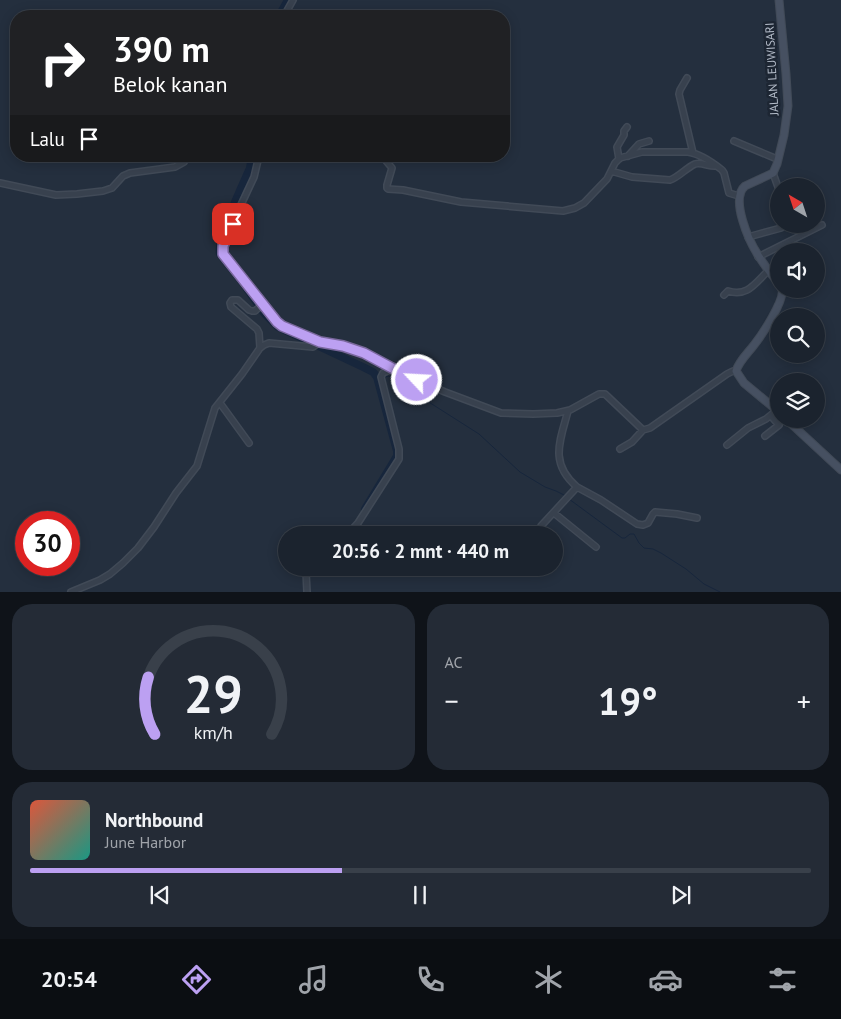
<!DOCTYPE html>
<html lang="id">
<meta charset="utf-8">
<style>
:root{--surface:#1b232e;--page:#242b36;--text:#f1f3f6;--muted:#a0a4aa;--line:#39404a;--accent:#bca0f2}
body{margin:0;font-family:"PT Sans",sans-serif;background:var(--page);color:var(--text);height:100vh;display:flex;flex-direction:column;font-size:19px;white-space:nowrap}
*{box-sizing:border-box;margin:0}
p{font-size:16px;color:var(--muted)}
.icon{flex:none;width:28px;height:28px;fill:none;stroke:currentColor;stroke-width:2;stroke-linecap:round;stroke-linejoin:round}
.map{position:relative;height:592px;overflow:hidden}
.panel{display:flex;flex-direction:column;gap:12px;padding:12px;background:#0f1319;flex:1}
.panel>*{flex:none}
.top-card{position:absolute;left:10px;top:10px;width:500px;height:152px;border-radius:20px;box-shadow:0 2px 12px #0003,0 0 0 1px var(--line);background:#202124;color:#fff;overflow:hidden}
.needle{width:32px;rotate:321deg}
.tools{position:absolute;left:770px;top:178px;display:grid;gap:10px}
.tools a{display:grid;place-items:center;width:55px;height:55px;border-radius:50%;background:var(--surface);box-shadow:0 2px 12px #0003,0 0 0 1px var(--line);font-size:25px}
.speed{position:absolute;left:15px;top:511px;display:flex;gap:10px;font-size:25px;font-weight:700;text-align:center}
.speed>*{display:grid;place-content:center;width:65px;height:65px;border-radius:50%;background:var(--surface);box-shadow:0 2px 12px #0003,0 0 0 1px var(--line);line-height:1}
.speed .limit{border:8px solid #d22;background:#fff;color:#111}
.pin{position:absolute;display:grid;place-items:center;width:42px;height:42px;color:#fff;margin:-21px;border-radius:10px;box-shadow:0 2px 8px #0006}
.me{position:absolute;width:55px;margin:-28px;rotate:295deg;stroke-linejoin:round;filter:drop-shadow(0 0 4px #0008)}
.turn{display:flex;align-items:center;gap:18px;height:105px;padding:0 20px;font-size:22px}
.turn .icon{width:65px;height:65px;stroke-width:2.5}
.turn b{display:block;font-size:35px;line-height:42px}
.then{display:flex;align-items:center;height:48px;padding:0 20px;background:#0003;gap:10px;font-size:19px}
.big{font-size:38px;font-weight:600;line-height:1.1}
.panel .tile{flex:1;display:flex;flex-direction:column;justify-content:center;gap:8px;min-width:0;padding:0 18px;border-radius:20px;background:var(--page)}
.panel .dial{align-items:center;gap:0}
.dial svg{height:130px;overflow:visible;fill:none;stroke:var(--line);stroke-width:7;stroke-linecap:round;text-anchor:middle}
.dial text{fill:var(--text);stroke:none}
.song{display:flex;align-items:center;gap:15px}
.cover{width:60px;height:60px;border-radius:8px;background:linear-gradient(135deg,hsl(10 70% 55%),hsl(170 70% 35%))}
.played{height:5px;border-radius:2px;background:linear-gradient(90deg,var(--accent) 40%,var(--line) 40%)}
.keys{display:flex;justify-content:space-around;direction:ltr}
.heat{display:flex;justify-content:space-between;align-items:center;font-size:28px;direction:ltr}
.panel .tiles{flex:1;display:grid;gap:12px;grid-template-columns:1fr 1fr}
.tile:last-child{grid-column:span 2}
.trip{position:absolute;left:278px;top:526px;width:285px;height:50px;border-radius:25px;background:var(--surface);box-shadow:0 2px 12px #0003,0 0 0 1px var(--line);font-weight:600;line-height:50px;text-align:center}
.tabs{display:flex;height:80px;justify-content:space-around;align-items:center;background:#0b0e12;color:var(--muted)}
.tabs .icon{width:35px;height:35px}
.tabs .active{color:var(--accent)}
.tabs b{font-size:22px;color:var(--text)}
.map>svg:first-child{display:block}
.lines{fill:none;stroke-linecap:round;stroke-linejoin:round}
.stream{stroke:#17263c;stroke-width:1}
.river{stroke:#17263c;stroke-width:8}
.minor-casing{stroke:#414a57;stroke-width:8}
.secondary-casing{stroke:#414a57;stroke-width:9}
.minor{stroke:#38414e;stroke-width:5}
.secondary{stroke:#465061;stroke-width:7}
.route-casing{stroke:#7a689d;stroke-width:12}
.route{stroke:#bca0f2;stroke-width:9}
.labels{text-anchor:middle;stroke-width:5;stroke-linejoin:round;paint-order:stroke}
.street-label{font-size:12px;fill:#b4bcc9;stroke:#1d2633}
</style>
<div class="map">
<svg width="841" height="592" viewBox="0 0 841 592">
<rect width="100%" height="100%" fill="#242f3e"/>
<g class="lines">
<!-- stream -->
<path class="stream" d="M385,377L389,376L395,382L413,392L479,434L520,472L545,487L556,491L566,496
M569,499L622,538H625L630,534H634L639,543L644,548L653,549L661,553L686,569L704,584L720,592"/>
<!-- river -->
<path class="river" d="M279,16L288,0
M252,156L250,168C243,184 216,241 220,254L243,283L264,313L278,327L363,367L373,372L377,377L397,451V456L365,509"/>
<defs>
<path id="minor" d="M284,16L293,0
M687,78L680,90L679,94L693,153
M734,141L777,159
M259,156L254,177L225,239C223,246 222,251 225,257L280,324L320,342
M278,156L285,159L291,156
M382,156L392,168L387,185V188L388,189L403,190L461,202L563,211L575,208L584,203L607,179L615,163L620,158L642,152H688C701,154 712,162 722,170L724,173L729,193L739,196
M628,156L639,144L649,141
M619,159L617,147L624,135V131L627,127
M611,171L632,177L670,180C679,177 686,168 695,164C702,162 709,167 716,166
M773,173L779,190
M0,183L56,195L77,194L103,191L112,188L123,176L130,173L175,167L184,162L188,156
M748,237L781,228
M758,257L822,225
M783,293L797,289
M724,295L728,291C748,297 755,283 769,270
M260,348L259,333L257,329L231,307L230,303L232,300H238L249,310L252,311H255L263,304
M220,403L249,443
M765,436L779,425L771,416
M727,445L748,428L766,419L777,410
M620,449L632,442L643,430
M577,487L601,500L637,524L643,525L648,523L653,514L655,512L677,514L697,518
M554,513L596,547
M347,535L358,523L399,459V449L381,377L383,373L392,369
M537,535L541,526L577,487C549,463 560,441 568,411
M307,568L306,572L307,592
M71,592L100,580L110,574L123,563L138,548L154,527L176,493L197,466L215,408L242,374L260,348L264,345L269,343L313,347L320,342L343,346L364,353L392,369L417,380L445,392L501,413L533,414L557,413L570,410L599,394H605L643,430L650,428L727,374L733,371H736"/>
<path id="secondary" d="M779,0L786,74L788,106L784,135L777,164L773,173L745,186C730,199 749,241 758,255C764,265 772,275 779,284
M779,412L744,383L736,371C739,361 748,353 754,345C762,335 785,300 782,289
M786,419L841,470"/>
</defs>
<!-- minor casing -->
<use href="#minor" class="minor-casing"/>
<!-- secondary casing -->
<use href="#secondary" class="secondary-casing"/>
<!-- minor -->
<use href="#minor" class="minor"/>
<!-- secondary -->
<use href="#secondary" class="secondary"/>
</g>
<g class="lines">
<defs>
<path id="route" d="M233,224L223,246V254L277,322L282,326L320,342L343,346L364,353L392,368L417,380"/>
</defs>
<!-- route casing -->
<use href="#route" class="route-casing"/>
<!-- route -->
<use href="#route" class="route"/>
</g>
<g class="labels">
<!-- street labels -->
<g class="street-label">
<text transform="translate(772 69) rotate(-93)" y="4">JALAN LEUWISARI</text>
</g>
</g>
</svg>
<div class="tools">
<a><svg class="needle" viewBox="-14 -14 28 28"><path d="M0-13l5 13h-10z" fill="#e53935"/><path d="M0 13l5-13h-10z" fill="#a0a4aa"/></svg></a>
<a><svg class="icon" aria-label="sound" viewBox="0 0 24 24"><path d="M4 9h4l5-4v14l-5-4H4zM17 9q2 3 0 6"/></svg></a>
<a><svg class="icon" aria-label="search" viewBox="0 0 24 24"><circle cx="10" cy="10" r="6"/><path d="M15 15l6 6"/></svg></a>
<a><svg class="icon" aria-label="layers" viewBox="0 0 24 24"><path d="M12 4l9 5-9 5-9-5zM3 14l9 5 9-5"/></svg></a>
</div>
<div class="speed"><div class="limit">30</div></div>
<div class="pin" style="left:233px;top:224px;background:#d93025"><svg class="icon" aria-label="arrive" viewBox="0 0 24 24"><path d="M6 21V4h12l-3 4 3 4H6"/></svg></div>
<svg class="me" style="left:417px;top:380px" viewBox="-20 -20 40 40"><circle r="17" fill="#bca0f2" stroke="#fff" stroke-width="3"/><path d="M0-11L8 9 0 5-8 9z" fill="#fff"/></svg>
<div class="trip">20:56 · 2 mnt · 440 m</div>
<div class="top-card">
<div class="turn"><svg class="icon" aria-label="right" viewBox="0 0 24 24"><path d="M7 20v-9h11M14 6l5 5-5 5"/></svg><div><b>390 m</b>Belok kanan</div></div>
<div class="then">Lalu<svg class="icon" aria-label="arrive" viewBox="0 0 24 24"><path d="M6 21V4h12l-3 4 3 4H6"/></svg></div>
</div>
</div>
<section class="panel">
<div class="tiles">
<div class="tile dial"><svg viewBox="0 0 100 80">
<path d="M14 69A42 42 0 1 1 86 69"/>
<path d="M14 69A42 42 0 0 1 10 34" stroke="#bca0f2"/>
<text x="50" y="56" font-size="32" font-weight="700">29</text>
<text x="50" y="72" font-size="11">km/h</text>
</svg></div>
<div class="tile"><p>AC</p>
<div class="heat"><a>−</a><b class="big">19°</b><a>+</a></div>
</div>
<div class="tile">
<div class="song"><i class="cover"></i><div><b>Northbound</b><p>June Harbor</p></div></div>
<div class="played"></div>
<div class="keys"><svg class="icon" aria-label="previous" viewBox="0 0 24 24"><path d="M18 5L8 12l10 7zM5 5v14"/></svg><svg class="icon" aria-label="pause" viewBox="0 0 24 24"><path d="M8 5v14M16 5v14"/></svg><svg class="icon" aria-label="next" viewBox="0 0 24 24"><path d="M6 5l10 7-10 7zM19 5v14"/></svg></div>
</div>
</div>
</section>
<nav class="tabs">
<b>20:54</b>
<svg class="icon active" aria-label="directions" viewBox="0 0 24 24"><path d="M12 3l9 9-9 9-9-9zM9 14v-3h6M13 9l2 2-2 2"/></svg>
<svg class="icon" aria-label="music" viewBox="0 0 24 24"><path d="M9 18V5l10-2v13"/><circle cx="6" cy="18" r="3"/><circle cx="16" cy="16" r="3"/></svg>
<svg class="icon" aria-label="phone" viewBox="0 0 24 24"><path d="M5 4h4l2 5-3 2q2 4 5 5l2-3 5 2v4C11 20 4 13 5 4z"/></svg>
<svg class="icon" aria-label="climate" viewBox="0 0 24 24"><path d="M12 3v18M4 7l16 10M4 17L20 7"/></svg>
<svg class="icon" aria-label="car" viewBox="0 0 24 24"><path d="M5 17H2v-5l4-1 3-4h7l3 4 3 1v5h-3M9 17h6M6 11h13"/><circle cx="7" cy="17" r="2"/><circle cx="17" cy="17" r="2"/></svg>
<svg class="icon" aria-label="filters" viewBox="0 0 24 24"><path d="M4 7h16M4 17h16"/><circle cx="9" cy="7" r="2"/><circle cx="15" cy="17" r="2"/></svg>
</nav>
